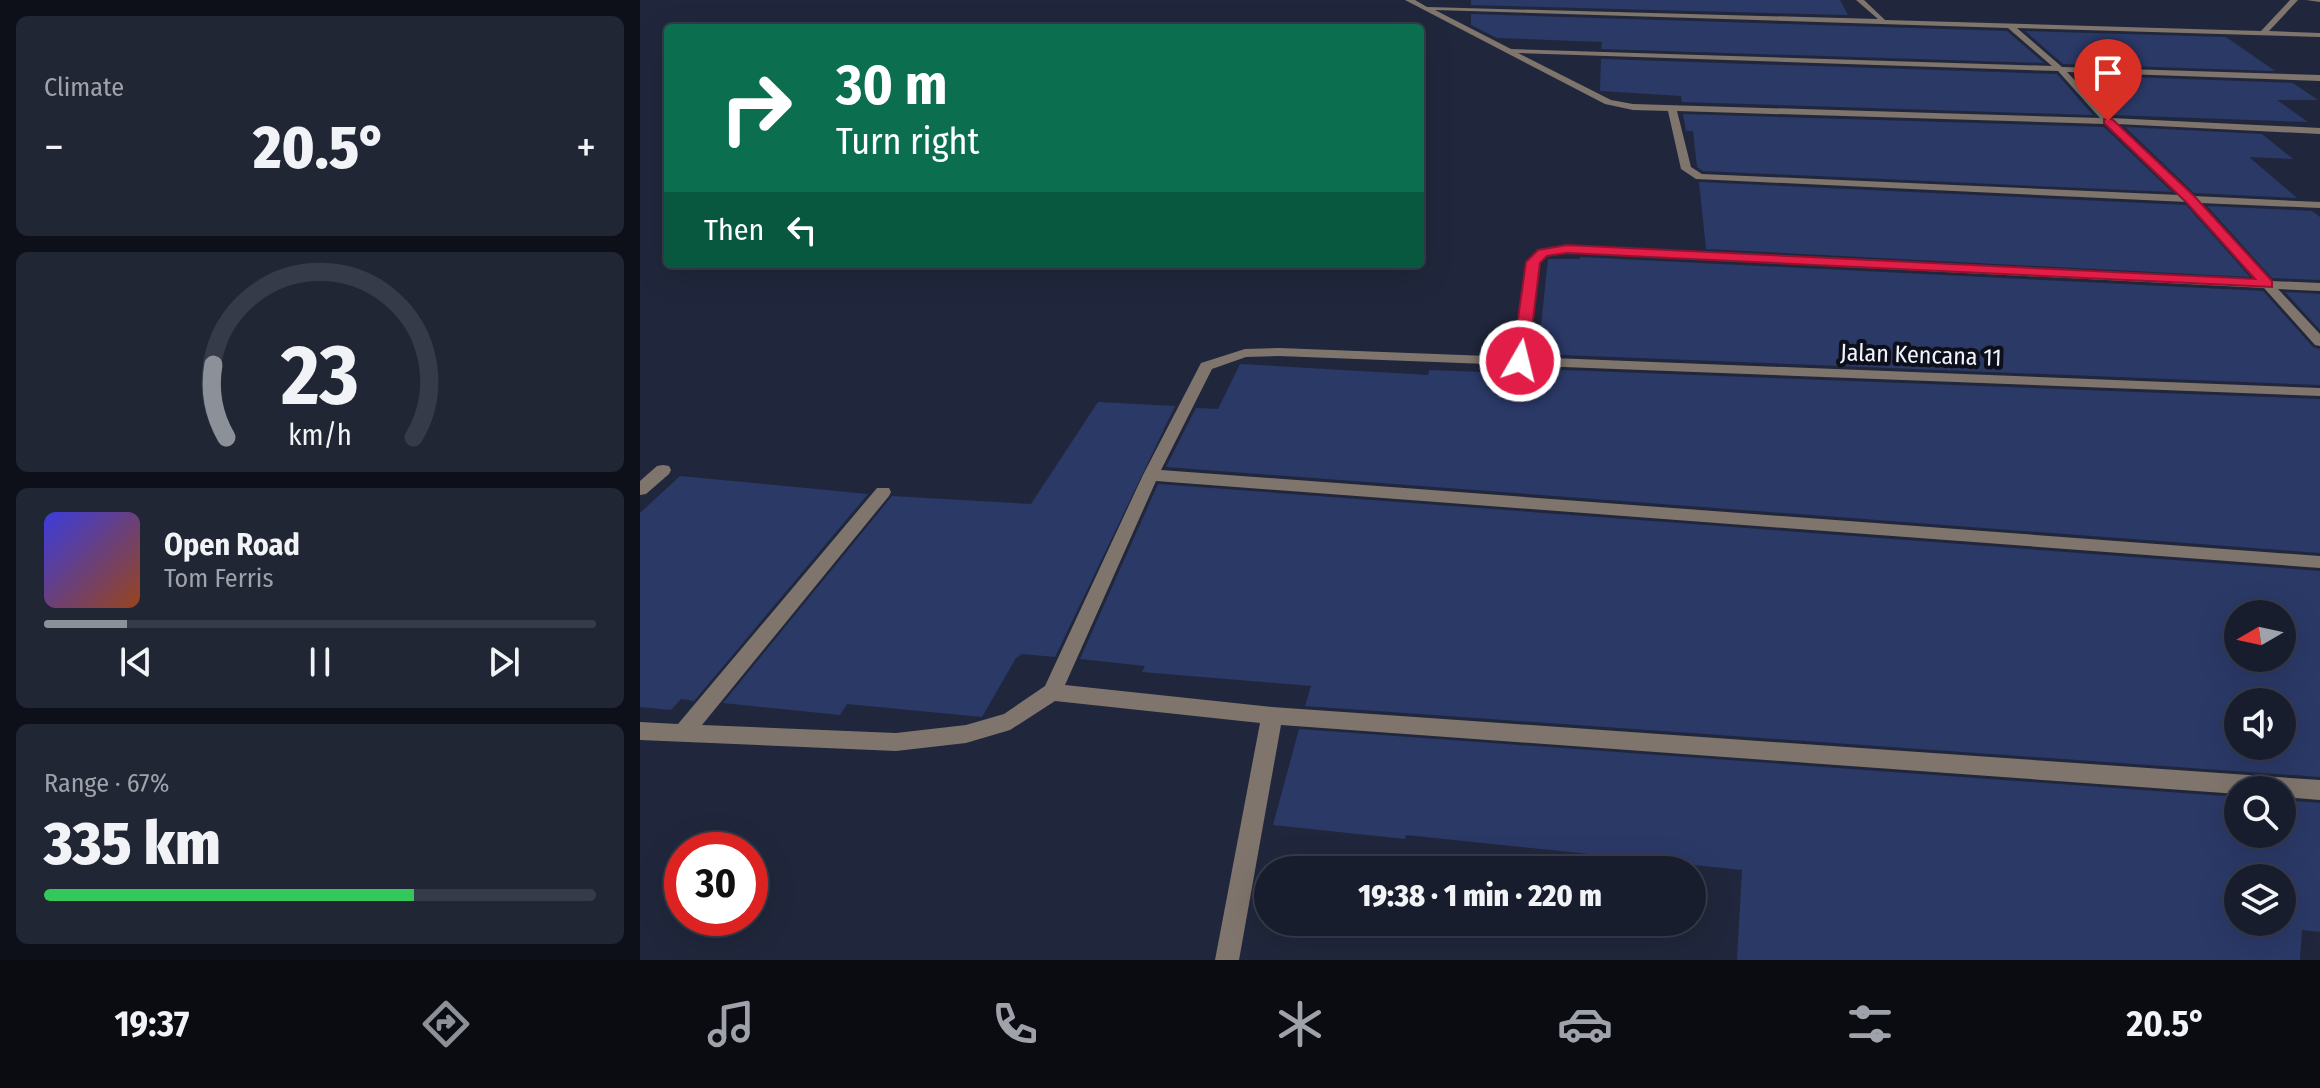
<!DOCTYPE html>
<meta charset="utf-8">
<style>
:root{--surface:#181d2d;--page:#212635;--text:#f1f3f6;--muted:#9fa2aa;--line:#363b49;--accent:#8c9099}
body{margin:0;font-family:"Fira Sans Condensed",sans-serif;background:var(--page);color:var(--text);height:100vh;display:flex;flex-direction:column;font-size:30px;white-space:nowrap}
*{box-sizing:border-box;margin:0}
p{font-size:26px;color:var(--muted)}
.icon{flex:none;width:44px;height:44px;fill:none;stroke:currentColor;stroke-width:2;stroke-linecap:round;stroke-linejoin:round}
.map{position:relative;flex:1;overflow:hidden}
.details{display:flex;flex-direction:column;gap:16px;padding:16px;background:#0d1019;width:640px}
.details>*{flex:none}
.top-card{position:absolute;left:24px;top:24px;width:760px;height:244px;border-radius:8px;box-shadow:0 8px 32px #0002,0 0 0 2px var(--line);background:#0b6e4f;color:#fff;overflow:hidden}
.needle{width:52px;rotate:261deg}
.tools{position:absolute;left:1584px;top:600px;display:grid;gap:16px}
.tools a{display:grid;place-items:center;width:72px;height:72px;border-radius:50%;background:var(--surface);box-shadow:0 8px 32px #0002,0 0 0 2px var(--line);font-size:40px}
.speed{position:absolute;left:24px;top:832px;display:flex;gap:16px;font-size:40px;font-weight:700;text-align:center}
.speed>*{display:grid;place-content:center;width:104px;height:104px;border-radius:50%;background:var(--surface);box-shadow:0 8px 32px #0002,0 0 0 2px var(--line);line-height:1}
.speed .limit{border:12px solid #d22;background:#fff;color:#111}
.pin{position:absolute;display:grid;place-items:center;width:68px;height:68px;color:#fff;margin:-82px -34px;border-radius:50% 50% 50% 0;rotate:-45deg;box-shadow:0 0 8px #0007}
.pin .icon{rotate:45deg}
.me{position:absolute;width:88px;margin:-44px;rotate:8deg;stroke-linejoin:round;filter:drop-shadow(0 0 6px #0008)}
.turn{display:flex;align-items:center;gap:28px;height:168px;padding:0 40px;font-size:36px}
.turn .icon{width:104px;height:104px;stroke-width:2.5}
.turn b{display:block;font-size:56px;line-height:68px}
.then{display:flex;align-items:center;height:76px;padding:0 40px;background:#0003;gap:16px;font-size:30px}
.big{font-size:60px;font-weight:800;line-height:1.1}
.details .widget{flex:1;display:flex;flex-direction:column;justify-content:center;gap:12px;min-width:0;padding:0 28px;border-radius:12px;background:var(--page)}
.details .dial{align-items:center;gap:0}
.dial svg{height:208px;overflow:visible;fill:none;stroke:var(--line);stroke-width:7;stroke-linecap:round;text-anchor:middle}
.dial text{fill:var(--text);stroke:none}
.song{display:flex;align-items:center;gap:24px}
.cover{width:96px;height:96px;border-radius:12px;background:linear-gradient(135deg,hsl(240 70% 55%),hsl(20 70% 35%))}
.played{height:8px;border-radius:4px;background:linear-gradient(90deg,var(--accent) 15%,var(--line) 15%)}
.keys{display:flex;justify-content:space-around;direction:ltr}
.heat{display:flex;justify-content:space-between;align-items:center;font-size:44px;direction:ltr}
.charge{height:12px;border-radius:6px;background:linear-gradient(90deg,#34c759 67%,var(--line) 0)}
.trip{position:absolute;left:614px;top:856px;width:452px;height:80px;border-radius:40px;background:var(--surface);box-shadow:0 8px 32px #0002,0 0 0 2px var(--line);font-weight:800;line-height:80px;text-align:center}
.menu{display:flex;height:128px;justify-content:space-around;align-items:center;background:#0a0c12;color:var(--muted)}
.menu .icon{width:56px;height:56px}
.menu .active{color:var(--accent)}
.menu b{font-size:36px;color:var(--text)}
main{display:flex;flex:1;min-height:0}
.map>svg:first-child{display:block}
.building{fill:#2b3967;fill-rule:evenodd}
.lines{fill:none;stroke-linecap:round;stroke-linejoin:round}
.minor{fill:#7f756c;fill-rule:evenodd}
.route{fill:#e11d48;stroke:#92132f;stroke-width:2}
.labels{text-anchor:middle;stroke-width:8;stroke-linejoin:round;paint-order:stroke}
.street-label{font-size:24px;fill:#eef3fe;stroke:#0d101a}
</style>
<main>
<section class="details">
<div class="widget"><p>Climate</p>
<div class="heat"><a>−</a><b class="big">20.5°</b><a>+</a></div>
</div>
<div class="widget dial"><svg viewBox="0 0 100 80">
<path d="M14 69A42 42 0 1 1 86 69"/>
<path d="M14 69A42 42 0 0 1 9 41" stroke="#8c9099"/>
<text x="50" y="56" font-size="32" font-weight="700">23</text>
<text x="50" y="72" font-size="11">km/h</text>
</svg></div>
<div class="widget">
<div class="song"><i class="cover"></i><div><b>Open Road</b><p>Tom Ferris</p></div></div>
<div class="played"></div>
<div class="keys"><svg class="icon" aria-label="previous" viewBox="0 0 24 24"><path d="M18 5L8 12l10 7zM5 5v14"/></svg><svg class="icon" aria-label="pause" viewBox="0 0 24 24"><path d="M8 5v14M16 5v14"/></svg><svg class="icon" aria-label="next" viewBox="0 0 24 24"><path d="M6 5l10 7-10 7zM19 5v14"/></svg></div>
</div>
<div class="widget"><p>Range · 67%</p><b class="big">335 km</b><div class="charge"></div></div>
</section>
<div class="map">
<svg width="1680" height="960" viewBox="0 0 1680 960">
<rect width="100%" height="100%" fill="#20273c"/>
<!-- building -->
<path class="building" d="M831,0H1200L1208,15L831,5Z
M831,14L1367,31L1404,63L961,49L962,42L857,38L831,25Z
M1385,31L1586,37L1635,71L1423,64Z
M961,59L1417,74L1453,115L1042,102L1041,96L960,91Z
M1434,75L1653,83L1678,100H1637L1668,122L1472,115Z
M1043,114L1464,127L1532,192L1063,171L1057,167L1053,131H1046Z
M1485,127L1622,134L1653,159L1609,157L1657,198L1554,193Z
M1059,182L1546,205L1610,277L1066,249Z
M1567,206L1672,211L1680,217V280L1632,278Z
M940,257L1623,291L1673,347L1680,349V385L898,354L908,259H940Z
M1645,292L1680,294V330Z
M600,364L788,375L789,370L896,374L897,369L1680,399V553L526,467L556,408L578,409Z
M458,402L535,406L415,657L382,654L376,658L342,717L207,704L200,715L83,703L252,496L391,504Z
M40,476L228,494L54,701L41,699L31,710L0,707V513Z
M518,484L1680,571V777L665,706L671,686L502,672L505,666L440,659ZM1598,614H1642V658H1598ZM1598,702H1642V746H1598Z
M659,729L1598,797V834H1642V800L1680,803V932L1662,930L1660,960H1097L1102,870L766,835L765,839L633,825ZM1598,878H1642V922H1598Z"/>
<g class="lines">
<!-- minor -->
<path class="minor" d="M765,0H775L787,7L1238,19L1216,0H1224L1245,20L1621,31L1650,0H1658L1629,31L1680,33V37L1377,28L1422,67L1680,75V81L1427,72L1471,118L1680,128V134L1477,124L1553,196L1680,202V208L1560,203L1631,281L1680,283V291L1638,289L1680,334V346L1675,345L1624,288L927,253L907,256L899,263L887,357L1680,388V396L639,356L606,357L572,369L521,470L1680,556V568L516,481L425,685L632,707L1680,780V800L1642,797V790H1598V794L641,725L599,960H575L620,723L415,701L370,730L326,743L256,751L0,740V722L38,724L237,488H249L251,492L249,496L62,725L256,733L326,725L364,714L405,686L503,475L561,363L605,349L639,348L874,357L887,262L899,250L927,245L1617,280L1547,202L1056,179L1041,169L1028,111L993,110L965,104ZM795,10L1368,28L1412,66L871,49ZM878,53L1418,71L1460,118L993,104L971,100ZM1037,111L1465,124L1540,195L1062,174L1051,167Z
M1666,0H1680V2Z
M23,465L29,466L31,470L29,474L6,494L0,495V481L17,466Z"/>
</g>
<!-- route -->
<path class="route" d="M1464,119H1472L1555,197L1632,281V287L927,253L907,256L900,263L888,361L880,366L872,361L886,262L898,250L927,245L1615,279L1547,203L1464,123Z"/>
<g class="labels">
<!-- street labels -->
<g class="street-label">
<text transform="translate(1281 355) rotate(2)" y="8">Jalan Kencana 11</text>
</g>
</g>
</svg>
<div class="tools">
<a><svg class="needle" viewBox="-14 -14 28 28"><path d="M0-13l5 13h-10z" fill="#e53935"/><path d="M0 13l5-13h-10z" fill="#9fa2aa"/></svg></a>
<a><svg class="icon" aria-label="sound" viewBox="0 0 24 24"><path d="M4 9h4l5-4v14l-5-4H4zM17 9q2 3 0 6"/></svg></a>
<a><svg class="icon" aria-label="search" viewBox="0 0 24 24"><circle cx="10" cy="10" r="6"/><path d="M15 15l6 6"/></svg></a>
<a><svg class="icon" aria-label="layers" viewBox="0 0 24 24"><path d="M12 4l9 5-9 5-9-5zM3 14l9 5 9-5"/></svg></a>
</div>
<div class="speed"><div class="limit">30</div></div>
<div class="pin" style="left:1468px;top:121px;background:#d93025"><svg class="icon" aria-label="arrive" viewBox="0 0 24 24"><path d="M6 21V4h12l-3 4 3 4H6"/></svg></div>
<svg class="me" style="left:880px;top:361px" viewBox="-20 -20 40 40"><circle r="17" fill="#e11d48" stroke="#fff" stroke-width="3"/><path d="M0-11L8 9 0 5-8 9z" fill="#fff"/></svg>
<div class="trip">19:38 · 1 min · 220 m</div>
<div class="top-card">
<div class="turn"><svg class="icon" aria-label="right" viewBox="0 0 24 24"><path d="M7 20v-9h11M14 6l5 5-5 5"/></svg><div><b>30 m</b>Turn right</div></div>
<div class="then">Then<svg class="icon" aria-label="left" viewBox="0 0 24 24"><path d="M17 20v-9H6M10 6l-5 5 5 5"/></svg></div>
</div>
</div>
</main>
<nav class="menu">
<b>19:37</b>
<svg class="icon active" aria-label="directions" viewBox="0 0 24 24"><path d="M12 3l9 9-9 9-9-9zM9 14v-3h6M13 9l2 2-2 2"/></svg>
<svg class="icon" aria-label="music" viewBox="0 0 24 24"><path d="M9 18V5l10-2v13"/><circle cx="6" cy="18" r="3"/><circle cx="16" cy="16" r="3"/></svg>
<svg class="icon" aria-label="phone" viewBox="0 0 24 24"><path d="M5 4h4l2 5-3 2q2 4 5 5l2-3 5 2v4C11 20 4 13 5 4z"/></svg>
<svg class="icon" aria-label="climate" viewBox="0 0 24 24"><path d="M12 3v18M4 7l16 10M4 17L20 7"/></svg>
<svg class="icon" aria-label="car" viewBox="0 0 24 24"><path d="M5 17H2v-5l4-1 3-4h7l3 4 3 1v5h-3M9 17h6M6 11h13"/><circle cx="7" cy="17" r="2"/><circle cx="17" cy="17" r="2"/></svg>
<svg class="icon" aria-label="filters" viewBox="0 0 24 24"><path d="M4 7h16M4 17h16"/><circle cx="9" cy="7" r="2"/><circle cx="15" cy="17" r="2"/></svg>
<b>20.5°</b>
</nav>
